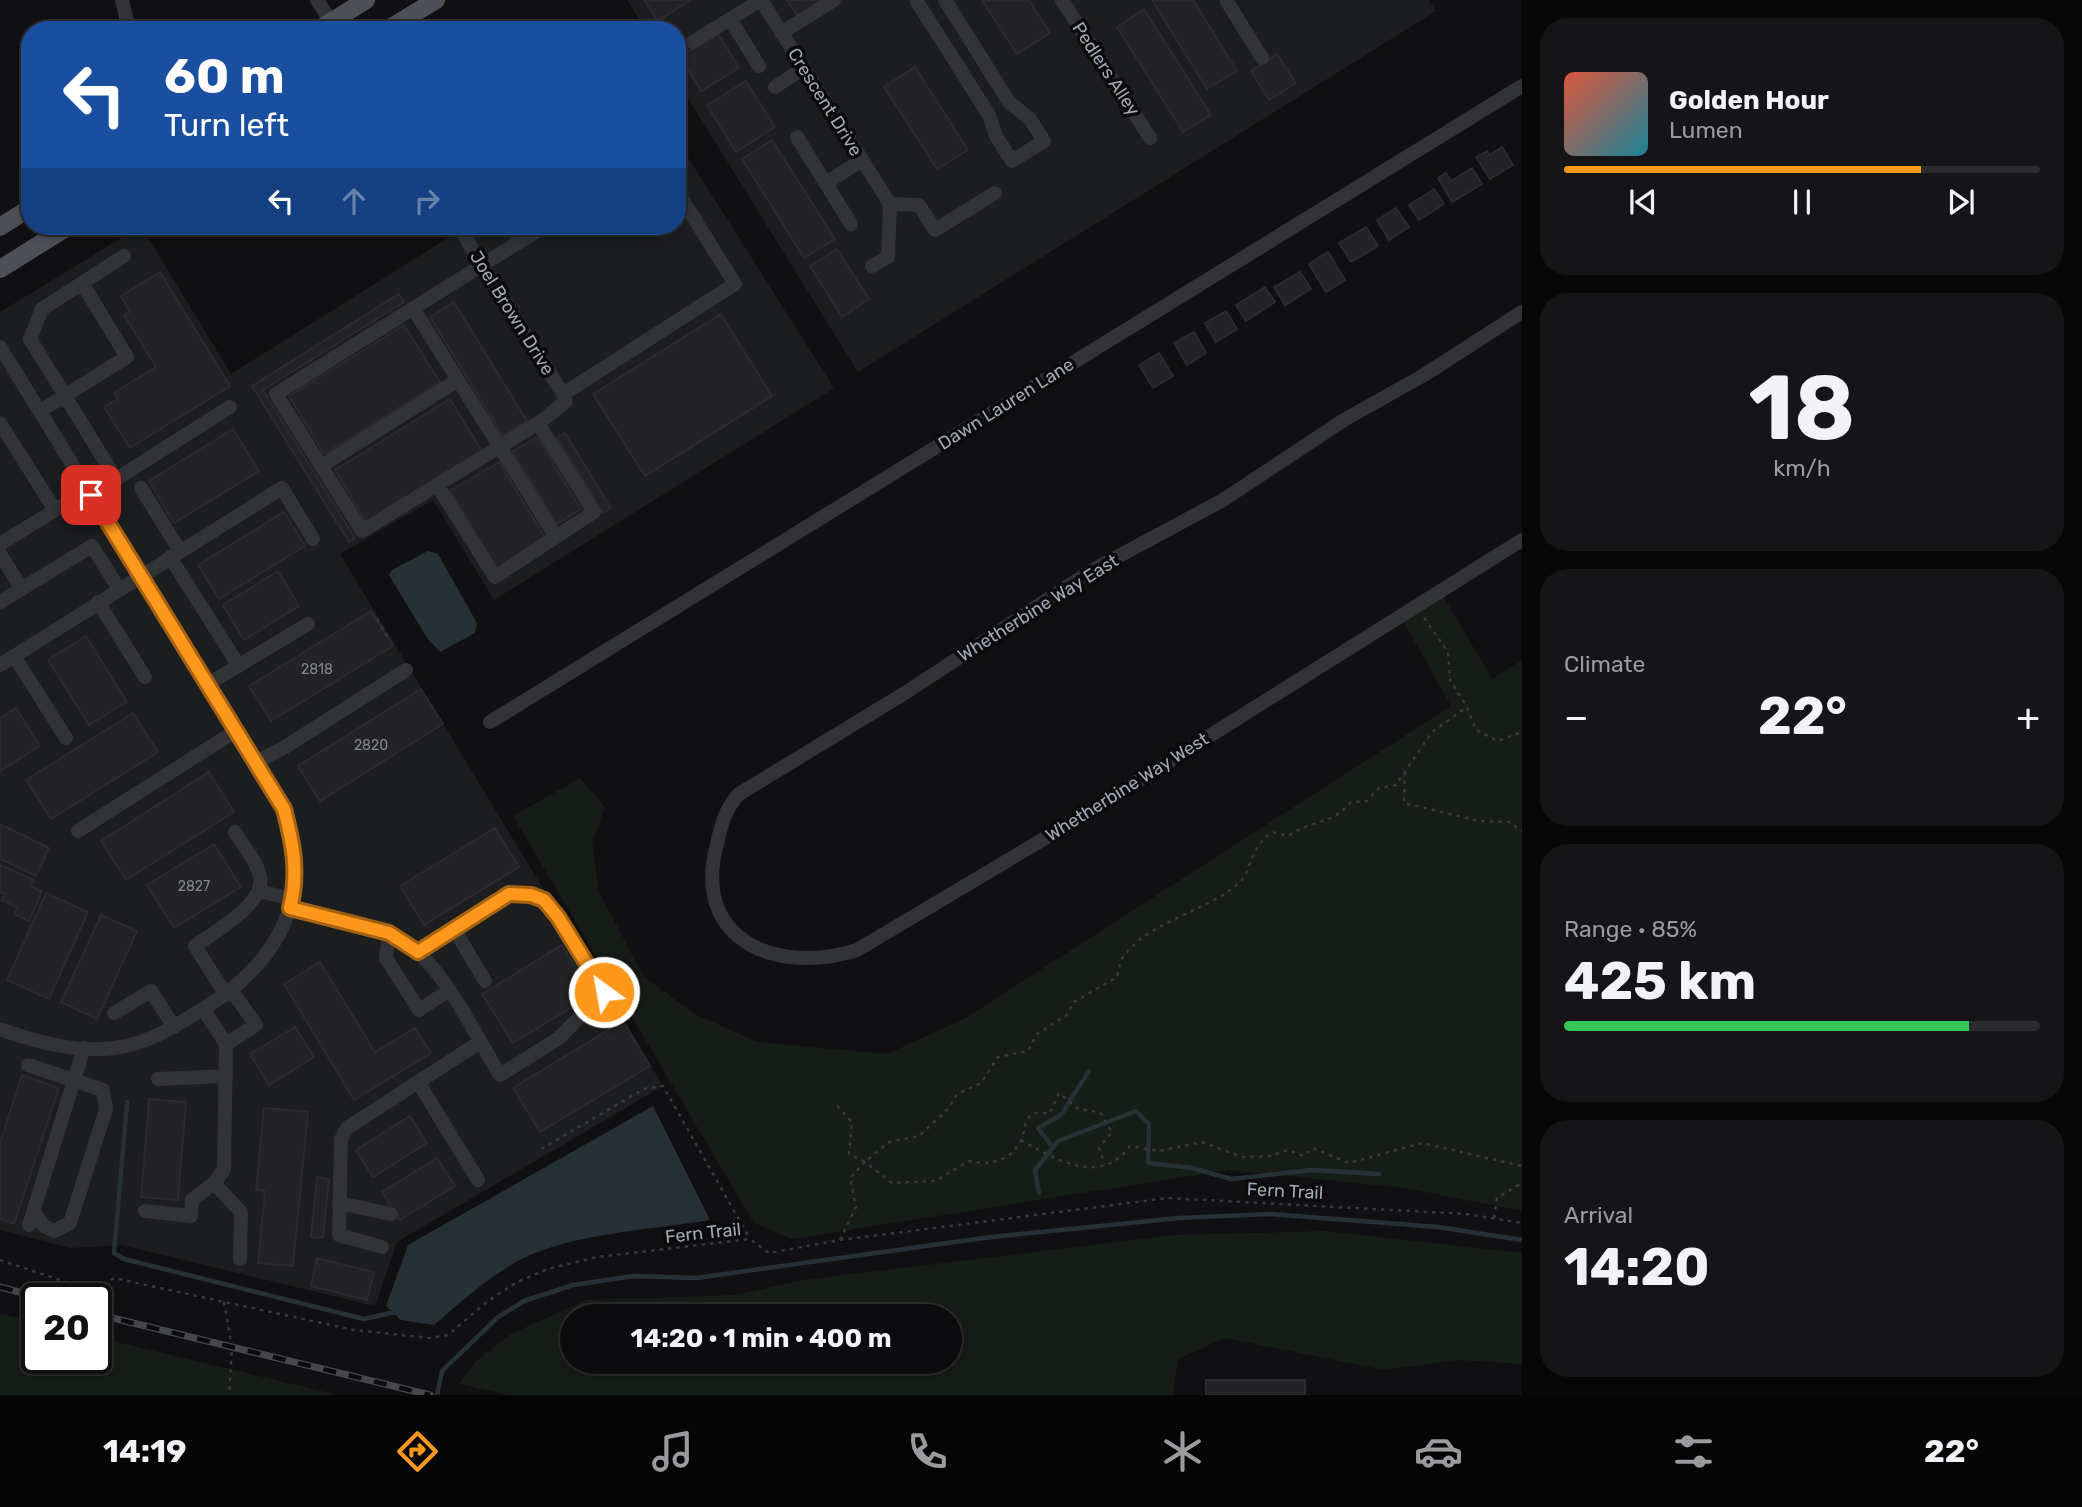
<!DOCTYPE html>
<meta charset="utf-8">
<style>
:root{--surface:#0c0c0e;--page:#151517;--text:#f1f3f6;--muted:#9a9b9e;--line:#2c2c2e;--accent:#fe981c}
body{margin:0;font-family:Rubik,sans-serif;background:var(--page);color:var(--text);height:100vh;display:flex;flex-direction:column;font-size:26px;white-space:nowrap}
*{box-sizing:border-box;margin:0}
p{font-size:23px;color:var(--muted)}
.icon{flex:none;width:38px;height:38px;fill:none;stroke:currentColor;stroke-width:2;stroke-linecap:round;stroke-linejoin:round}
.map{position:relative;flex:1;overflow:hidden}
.side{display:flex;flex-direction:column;gap:18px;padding:18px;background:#070708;width:560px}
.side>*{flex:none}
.banner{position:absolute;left:21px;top:21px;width:665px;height:214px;border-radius:28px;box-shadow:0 4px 10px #0003,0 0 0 2px var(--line);background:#1a4fa0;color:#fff;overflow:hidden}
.speed{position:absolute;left:21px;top:1283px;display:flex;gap:14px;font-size:35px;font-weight:700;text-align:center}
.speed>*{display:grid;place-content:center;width:91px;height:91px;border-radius:50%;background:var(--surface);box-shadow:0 4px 10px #0003,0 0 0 2px var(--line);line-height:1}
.speed .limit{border:4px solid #111;border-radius:10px;background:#fff;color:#111}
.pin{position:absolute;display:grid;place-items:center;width:60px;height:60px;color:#fff;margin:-30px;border-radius:14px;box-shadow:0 4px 10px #0006}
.me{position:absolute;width:77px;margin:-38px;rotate:328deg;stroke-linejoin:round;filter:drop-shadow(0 0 5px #0008)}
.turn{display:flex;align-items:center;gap:24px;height:147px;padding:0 28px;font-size:32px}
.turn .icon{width:91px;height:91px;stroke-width:2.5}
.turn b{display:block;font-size:49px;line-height:60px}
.lanes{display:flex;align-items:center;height:66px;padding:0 28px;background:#0003;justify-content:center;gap:35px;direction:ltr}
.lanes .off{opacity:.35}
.big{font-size:52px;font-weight:700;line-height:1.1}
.side .widget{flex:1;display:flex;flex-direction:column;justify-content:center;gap:10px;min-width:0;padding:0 24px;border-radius:28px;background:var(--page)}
.side .dial{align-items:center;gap:0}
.dial b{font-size:91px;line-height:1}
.song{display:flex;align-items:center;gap:21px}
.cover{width:84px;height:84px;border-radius:10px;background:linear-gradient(135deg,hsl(10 70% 55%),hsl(190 70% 35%))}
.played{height:7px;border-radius:4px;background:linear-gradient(90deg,var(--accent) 75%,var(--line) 75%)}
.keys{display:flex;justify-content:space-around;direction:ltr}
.heat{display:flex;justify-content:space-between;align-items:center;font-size:38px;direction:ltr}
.charge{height:10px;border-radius:5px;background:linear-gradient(90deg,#34c759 85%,var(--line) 0)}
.trip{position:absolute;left:560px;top:1304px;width:402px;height:70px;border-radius:35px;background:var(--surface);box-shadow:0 4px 10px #0003,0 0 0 2px var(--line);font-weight:700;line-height:70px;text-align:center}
.tab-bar{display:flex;height:112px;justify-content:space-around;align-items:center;background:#050506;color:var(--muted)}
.tab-bar .icon{width:49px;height:49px}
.tab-bar .current{color:var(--accent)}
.tab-bar b{font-size:32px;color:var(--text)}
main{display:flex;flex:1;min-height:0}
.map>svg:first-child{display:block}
.built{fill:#1c1d1f}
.green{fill:#161d17;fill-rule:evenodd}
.water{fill:#263136}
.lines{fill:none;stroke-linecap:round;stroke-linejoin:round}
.stream{stroke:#263136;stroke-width:4.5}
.building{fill:#232326;stroke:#2a2b2e;stroke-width:2}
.path{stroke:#373a3e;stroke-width:2.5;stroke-dasharray:3.5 5;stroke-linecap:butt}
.minor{stroke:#313337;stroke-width:14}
.major{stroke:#4d5056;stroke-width:18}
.rail-casing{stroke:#44474c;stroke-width:7}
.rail{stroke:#0b0b0d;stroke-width:4.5;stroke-dasharray:13;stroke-linecap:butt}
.route-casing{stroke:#a56312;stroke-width:18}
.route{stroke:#fe981c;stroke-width:12}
.labels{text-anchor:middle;stroke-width:7;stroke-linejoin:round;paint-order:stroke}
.number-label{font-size:14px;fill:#808790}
.street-label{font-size:18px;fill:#a0a9b4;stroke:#0b0b0d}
</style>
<main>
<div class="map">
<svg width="1522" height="1395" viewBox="0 0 1522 1395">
<rect width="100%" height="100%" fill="#101012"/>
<!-- built -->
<path class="built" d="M627,0H1429L1436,11L858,372L677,81V30H646Z
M677,140L834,388L494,600L433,500L340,554L663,1086L397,1242L375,1306L121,1245L70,1248L0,1230V312L141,226L231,374L467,226H677Z"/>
<!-- green -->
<path class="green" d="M1441,592L1492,679L1522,660V1211L1405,1188L1228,1170L792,1239L754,1223L513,816L580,778L605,807L592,843L599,892L644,977L695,1014L757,1042L887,1054L964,1019L1451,706L1401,617Z
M1326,1231L1522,1253V1364L1459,1360L1384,1370L1225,1338L1178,1359L1173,1395H508L459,1384L476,1361L511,1334L586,1300L734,1295L803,1280L1175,1235ZM950,1316V1362H572V1316Z
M0,1314L37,1322V1358H96V1337L338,1395H0Z"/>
<!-- water -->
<path class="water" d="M428,551L438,554L477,623L475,633L440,652L427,638L389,575L392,570Z
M653,1106L710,1220C655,1229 568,1234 520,1260C488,1277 461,1302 434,1325L401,1320L386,1306L408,1245Z"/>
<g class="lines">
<!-- stream -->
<path class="stream" d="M127,1102L114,1253L124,1259L364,1319L396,1312
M1053,1148L1038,1128L1061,1115L1089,1071
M1039,1193L1035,1170L1058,1141L1136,1111L1149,1124L1148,1163L1192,1168L1231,1179L1312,1170L1379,1174
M437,1395L442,1371L498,1317L524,1301L573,1285L634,1276L696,1278L991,1237L1179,1218L1270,1214L1438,1227L1522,1240"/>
</g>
<!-- building -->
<path class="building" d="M644,0H690L658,21Z
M787,0H826L798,17Z
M982,0H1029L1050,33L1017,54Z
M1152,0H1193L1237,71L1207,89Z
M1144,9L1211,115L1183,132L1117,27Z
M718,33L739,68L701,91L680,56Z
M1277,54L1296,83L1269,100L1251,71Z
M915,67L968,150L937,169L884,87Z
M746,81L775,127L736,152L707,105Z
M772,140L835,239L804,258L742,159Z
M1502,147L1513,165L1490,179L1476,157L1487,151L1489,155Z
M1472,168L1482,184L1452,202L1438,178L1446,173L1451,181Z
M1434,189L1444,204L1419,220L1409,205Z
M1396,208L1409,227L1389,240L1377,220Z
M1366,227L1378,246L1351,262L1339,243Z
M837,249L869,299L842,317L810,266Z
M1328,252L1345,280L1326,292L1309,264Z
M160,272L230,386L130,448L104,407L118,399L114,393L156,367L124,315L130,312L121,296Z
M1300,272L1311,289L1285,305L1274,287Z
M1265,287L1275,302L1246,321L1236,305Z
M399,294L404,302L263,390L355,538L349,542L252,386Z
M454,302L527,421L503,436L430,317Z
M1226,311L1237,329L1216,342L1205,323Z
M721,314L772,396L645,476L593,394Z
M404,325L440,382L324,454L289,396Z
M1194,332L1206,353L1187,365L1174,343Z
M1159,353L1173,376L1153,388L1139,365Z
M450,399L482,451L366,522L335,470Z
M233,429L259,471L174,523L149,481Z
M565,433L611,508L603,513L557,438Z
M537,437L581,509L557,524L512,452Z
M499,462L546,539L497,568L450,491Z
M284,512L305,546L219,599L198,565Z
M278,571L299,606L244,640L223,605Z
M371,611L393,646L271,721L249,686Z
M86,636L127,702L89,725L48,660Z
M421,689L443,724L320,801L298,766Z
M16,708L40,746L0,771V718Z
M133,713L158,752L51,819L26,780Z
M209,772L234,812L126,880L101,841Z
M0,824L49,848L36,876L0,859Z
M495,828L519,867L424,925L400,886Z
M214,844L241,887L174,928L147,885Z
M0,865L34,880L31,886L42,892L29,921L14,914L17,907L2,900L5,894L0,892Z
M46,893L88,912L49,999L7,980Z
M101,915L137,931L97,1019L61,1002Z
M562,945L592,995L513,1043L482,994Z
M320,962L375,1052L415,1028L431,1053L354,1100L284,984Z
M623,1021L650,1066L540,1132L513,1088Z
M295,1027L314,1057L269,1085L250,1054Z
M22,1075L59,1088L14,1224L0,1219V1143Z
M149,1099L186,1102L178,1200L141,1197Z
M264,1108L308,1112L293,1266L258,1263L265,1191L256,1190Z
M410,1116L427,1143L373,1177L356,1150Z
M437,1158L455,1186L400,1220L382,1192Z
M317,1177L329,1179L323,1238L311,1237Z
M317,1258L374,1272L367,1300L311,1286Z
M1206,1380H1305V1395H1206Z"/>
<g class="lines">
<!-- path -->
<path class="path" d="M1424,618L1448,652L1450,680L1467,707
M377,619L387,636
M1405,772L1404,803L1480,821L1509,822L1522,831
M837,1106L852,1122L849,1154L865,1162L889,1142L919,1136L949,1108L957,1094L981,1083L998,1057L1028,1051L1037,1034L1067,1015L1074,1002L1117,977C1119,971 1119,962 1123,957C1148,922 1204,912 1237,885C1253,872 1247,850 1272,832L1288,836C1312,819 1331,826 1351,802L1367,801L1379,788L1396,785L1432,732L1467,707L1476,730L1498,741L1522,732
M1021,1140C1054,1159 1101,1187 1130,1146L1159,1151L1202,1142L1243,1157L1270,1156L1288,1150L1303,1156L1313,1148L1349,1163L1422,1143L1522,1166
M541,1149L644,1089L663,1086L750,1239
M1494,1218L1497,1198L1522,1183
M840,1240L856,1207L850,1178L865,1162L892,1183L935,1181L969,1161C989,1166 1013,1161 1022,1138C1026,1127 1023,1122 1033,1113H1050L1059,1093L1078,1109L1100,1112L1112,1132L1099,1148L1105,1164
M0,1260L93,1291L114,1278L354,1330L430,1338L448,1335L488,1301L517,1282L548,1269L597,1257L750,1239L769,1253L840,1240L1168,1198L1466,1214L1522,1223
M224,1302L232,1347L229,1395"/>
<!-- minor -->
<path class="minor" d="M122,0L129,30
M317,0L331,22
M761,0L890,204
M916,0L989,115L996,136L1012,161L1044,141L1030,119L1009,102L945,0
M1062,0L1150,138
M1226,0L1262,58
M730,19L759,66
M781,33L834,0
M693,42L761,0
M775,87L804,68
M797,137L851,224
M826,183L862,160
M890,204L919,205L935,230L995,193
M458,226L563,394L566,401L543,420L362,531L276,394C366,338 456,282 545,226
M872,266L888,257L890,204
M413,308L556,537
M1522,312L1424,375L1344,420L1223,500L1091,571L905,693L739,794C724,810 721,827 716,848C693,942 779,975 857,950L1074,821L1522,540
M0,347L269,783C323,880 289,958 198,1012C172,1028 146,1044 115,1048C76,1053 37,1042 0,1029
M563,394L735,284L677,191
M40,411L127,357L82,283
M0,423L55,510
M321,466L458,380
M116,479L30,339L42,309L124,256
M437,485L495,577L594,512L538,423
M141,488L180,551
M91,495L230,407
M0,544L88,490
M0,554L22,589
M170,557L239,666
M0,602L92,546L119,589
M98,602L145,677
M14,656L66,738
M0,665L282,488L313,539
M208,684L308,624
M490,722L1522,86
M256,762L285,747L406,670
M78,831L237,730
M258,891L293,899
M291,907C323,915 359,920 389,933C441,956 471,1029 500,1075L559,1038L604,992L558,917L544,900L531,895L509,894L418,952
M454,929L485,981
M389,933L386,958L419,1010L448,991
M226,995L195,946C214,932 266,904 260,876C257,861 243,846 235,832
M203,1009L226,1044L256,1025L232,991
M114,1013L151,991L174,1027
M28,1065L103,1090L106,1109L70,1223L54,1231L44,1226L34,1212
M158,1079L226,1076
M418,1082L478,1180
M214,1183L241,1212L240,1259
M339,1203L391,1214
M145,1211L191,1216L192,1200L214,1183L224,1170L226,1044
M29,1225L84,1048
M382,1247L339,1235L341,1139L347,1128L480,1042"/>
<!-- major -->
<path class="major" d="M318,30L366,0
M387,30L436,0
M0,227L30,208
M0,269L69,226"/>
<defs>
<path id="rail" d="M0,1287L41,1298
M96,1314L430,1395"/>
</defs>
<!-- rail casing -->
<use href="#rail" class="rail-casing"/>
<!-- rail -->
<use href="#rail" class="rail"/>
</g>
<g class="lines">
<defs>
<path id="route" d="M91,495L284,809C293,843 299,873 290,908L389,933L418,952L509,894L531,895L544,900L558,917L604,992"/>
</defs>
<!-- route casing -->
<use href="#route" class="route-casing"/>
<!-- route -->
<use href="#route" class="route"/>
</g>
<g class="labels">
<!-- number labels -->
<g class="number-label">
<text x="317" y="674">2818</text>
<text x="371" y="750">2820</text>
<text x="194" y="891">2827</text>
</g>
<!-- street labels -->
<g class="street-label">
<text transform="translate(1106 69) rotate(57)" y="6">Pedlers Alley</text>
<text transform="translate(825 102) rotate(58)" y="6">Crescent Drive</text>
<text transform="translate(512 313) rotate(58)" y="6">Joel Brown Drive</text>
<text transform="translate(1006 404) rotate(-32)" y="6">Dawn Lauren Lane</text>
<text transform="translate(1038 608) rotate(-32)" y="6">Whetherbine Way East</text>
<text transform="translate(1127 787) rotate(-32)" y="6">Whetherbine Way West</text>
<text transform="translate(1285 1191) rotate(3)" y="6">Fern Trail</text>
<text transform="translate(703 1233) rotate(-6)" y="6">Fern Trail</text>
</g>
</g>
</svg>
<div class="speed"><div class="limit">20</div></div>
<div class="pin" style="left:91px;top:495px;background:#d93025"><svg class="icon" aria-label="arrive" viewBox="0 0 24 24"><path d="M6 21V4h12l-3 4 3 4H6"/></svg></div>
<svg class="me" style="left:604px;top:992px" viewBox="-20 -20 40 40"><circle r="17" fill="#fe981c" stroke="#fff" stroke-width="3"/><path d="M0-11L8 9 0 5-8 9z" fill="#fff"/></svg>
<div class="trip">14:20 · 1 min · 400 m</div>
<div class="banner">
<div class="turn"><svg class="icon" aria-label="left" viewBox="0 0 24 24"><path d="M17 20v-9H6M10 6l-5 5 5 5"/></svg><div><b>60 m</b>Turn left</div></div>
<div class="lanes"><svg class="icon" aria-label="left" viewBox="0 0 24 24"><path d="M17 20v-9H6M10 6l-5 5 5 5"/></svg><svg class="icon off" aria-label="ahead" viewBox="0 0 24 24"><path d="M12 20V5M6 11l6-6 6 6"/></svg><svg class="icon off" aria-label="right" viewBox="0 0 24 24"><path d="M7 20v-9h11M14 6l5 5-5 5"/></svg></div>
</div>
</div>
<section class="side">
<div class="widget">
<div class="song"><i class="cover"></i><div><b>Golden Hour</b><p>Lumen</p></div></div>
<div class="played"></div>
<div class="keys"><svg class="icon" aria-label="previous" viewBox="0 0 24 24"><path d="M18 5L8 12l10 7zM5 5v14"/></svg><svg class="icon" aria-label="pause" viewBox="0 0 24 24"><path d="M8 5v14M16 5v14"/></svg><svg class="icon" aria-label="next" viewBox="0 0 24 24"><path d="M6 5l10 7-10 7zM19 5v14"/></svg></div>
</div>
<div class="widget dial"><b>18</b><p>km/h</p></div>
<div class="widget"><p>Climate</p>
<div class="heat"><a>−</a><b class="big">22°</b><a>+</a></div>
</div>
<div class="widget"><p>Range · 85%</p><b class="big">425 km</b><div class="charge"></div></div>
<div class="widget"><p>Arrival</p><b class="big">14:20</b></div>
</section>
</main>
<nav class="tab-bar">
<b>14:19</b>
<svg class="icon current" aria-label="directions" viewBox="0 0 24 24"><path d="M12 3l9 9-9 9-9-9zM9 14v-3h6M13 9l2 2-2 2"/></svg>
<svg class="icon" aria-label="music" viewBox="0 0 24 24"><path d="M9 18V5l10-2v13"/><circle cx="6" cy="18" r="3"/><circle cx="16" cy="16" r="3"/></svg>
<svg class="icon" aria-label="phone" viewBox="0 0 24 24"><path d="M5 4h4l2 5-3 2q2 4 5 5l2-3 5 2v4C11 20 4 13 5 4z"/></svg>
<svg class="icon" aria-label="climate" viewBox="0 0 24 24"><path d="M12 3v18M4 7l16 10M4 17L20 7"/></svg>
<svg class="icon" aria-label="car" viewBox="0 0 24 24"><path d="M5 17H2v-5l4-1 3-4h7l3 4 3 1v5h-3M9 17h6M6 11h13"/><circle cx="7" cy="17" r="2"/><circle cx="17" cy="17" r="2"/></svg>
<svg class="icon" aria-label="filters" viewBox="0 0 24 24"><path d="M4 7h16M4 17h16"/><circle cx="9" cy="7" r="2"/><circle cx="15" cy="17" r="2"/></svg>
<b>22°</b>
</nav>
